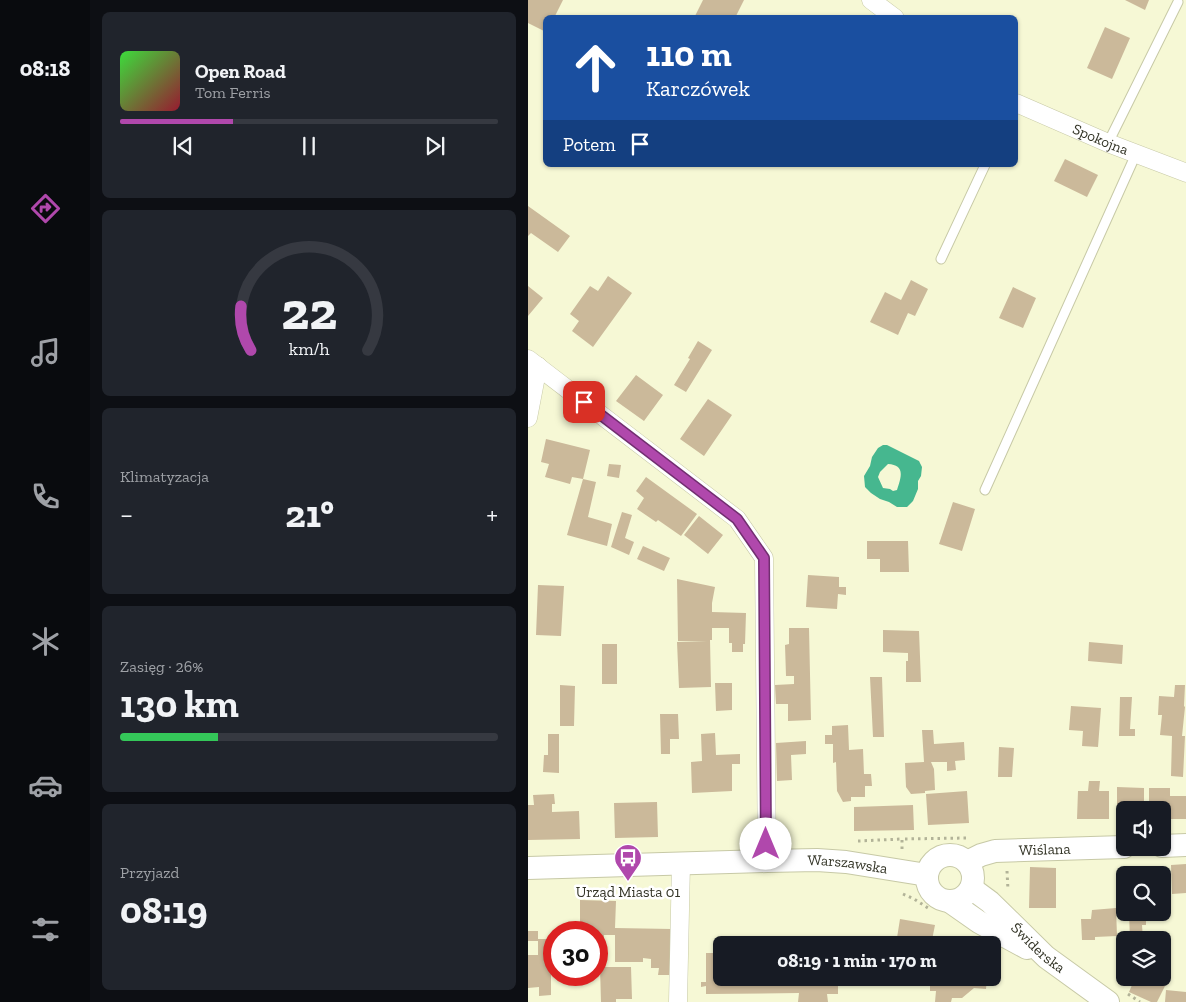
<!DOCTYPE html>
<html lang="pl">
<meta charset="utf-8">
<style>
:root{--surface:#171b24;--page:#20242c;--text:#f1f3f6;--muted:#9ea1a6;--line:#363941;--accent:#b048ac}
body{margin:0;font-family:"Zilla Slab",serif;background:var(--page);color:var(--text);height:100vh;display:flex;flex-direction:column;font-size:19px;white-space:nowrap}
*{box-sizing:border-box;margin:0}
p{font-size:16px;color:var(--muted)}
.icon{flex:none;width:28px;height:28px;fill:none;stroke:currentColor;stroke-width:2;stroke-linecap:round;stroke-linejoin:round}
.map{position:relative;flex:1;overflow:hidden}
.details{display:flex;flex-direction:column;gap:12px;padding:12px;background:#0d0f14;width:438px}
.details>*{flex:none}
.guide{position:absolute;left:15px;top:15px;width:475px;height:152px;border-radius:8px;box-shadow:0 1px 4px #0004;background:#1a4fa0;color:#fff;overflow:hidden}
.controls{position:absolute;left:588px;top:801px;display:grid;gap:10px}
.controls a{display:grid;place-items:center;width:55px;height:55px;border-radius:8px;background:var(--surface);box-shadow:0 1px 4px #0004;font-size:25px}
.speed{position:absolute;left:15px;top:921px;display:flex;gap:10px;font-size:25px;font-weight:700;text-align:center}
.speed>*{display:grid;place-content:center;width:65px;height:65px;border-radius:50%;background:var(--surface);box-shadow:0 1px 4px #0004;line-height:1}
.speed .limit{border:8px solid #d22;background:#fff;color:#111}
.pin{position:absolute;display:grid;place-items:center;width:42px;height:42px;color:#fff;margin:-21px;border-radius:10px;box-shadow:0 2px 8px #0006}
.me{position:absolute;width:55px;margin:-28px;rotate:0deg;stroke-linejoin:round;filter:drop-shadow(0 0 4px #0008)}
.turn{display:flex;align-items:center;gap:18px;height:105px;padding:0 20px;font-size:22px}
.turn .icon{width:65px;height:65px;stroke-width:2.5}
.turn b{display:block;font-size:35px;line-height:42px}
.then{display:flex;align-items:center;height:48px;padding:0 20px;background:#0003;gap:10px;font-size:19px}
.big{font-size:38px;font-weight:800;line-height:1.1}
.details .tile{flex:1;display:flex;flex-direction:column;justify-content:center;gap:8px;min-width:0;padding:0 18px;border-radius:8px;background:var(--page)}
.details .dial{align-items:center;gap:0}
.dial svg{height:130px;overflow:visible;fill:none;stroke:var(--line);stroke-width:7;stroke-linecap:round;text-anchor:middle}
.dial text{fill:var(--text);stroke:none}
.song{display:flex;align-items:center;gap:15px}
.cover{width:60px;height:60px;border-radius:8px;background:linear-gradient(135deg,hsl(120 70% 55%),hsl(350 70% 35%))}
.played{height:5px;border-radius:2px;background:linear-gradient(90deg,var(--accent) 30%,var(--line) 30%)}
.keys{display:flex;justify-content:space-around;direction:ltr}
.heat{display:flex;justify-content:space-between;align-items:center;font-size:28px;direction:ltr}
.charge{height:8px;border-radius:4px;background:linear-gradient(90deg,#34c759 26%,var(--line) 0)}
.trip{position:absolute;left:185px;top:936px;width:288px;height:50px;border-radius:8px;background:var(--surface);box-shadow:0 1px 4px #0004;font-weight:800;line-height:50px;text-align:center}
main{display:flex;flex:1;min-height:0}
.dock{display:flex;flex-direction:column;width:90px;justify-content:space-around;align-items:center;background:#090b0e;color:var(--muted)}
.dock .icon{width:35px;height:35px}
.dock .current{color:var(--accent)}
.dock b{font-size:22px;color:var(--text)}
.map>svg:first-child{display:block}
.water{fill:#46b78f;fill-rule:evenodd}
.building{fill:#cbb99a}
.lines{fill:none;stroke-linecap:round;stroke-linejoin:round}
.service-casing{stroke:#c7c9a6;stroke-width:11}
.minor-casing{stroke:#c7c9a6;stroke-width:19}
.tertiary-casing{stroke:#c7c9a6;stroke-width:24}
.path{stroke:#b2b398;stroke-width:3;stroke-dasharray:2.5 4;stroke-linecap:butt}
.service{stroke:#fff;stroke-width:9}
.minor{stroke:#fff;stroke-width:18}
.tertiary{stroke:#fff;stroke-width:22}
.route-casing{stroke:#722f70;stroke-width:12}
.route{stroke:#b048ac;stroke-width:9}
.labels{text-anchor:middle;stroke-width:5;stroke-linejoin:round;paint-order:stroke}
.street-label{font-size:15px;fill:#323325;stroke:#fff}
.poi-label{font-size:15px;fill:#323325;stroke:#fff}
</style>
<main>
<nav class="dock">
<b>08:18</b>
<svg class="icon current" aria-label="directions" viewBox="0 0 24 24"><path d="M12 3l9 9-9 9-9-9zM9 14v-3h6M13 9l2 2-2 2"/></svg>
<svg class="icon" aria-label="music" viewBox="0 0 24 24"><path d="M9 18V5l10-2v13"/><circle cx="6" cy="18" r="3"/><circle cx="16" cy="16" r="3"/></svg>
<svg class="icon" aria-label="phone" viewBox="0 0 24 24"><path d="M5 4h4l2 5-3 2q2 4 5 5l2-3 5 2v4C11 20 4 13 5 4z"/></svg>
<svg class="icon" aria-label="climate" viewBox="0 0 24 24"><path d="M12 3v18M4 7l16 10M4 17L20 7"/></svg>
<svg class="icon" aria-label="car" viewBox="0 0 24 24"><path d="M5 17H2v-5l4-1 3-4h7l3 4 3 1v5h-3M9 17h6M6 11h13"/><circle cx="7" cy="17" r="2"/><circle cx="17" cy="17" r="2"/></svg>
<svg class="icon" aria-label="filters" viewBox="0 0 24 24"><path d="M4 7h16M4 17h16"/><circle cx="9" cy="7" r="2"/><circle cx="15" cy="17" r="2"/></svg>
</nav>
<section class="details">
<div class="tile">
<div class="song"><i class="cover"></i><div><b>Open Road</b><p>Tom Ferris</p></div></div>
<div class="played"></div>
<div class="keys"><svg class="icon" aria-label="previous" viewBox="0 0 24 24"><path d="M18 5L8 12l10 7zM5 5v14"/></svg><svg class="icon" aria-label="pause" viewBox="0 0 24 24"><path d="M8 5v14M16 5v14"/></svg><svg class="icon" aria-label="next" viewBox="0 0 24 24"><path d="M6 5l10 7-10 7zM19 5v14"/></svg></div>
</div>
<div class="tile dial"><svg viewBox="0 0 100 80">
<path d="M14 69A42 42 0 1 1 86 69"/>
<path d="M14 69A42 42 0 0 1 8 42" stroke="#b048ac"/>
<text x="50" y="56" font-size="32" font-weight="700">22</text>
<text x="50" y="72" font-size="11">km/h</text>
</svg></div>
<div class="tile"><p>Klimatyzacja</p>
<div class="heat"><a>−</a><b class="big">21°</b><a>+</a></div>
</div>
<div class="tile"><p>Zasięg · 26%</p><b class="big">130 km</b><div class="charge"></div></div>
<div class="tile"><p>Przyjazd</p><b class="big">08:19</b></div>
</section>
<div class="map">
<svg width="659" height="1002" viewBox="0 0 659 1002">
<rect width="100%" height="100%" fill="#f6f8d5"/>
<!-- water -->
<path class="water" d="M355,445H359L391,461L394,467L393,476L390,481V489L385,501L379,507H369L361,502L352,499L343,493L337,487L336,476L342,466L344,457L350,448ZM360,464C378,465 373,478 369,490L365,491L362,489L355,488L350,477L352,472Z"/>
<!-- building -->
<path class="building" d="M0,0H35L26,18H18V32L0,23Z
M175,0H216L207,18H166Z
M597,0H621L617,10Z
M577,27L602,38L584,79L559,68Z
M537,159L570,175L559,197L526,181Z
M0,206L42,236L30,252L3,233L0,236Z
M80,276L104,293L65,347L44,331L51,321L42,314L62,286L70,291Z
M383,280L400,289L387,316L380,313L370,335L342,322L357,292L373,300Z
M0,286L15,298L0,316Z
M485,287L508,298L495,328L471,318Z
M170,341L184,350L158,392L146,385L162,359L160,358Z
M108,375L135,395L116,421L88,401Z
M180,399L204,415L176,456L152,439Z
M18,439L62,450L55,479L44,477L42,484L17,477L21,464L13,462Z
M81,464L93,465L91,478L79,476Z
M118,477L169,514L153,536L130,520L128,522L109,509L116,498L108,491Z
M55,479L68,482L60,517L84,524L79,546L39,535Z
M425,502L447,509L434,551L411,544Z
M94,512L104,515L97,538L106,542L101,555L83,547Z
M171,516L195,535L180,554L156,535Z
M339,541H380L381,572H352V559H339Z
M115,546L142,558L136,571L109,559Z
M280,575L311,577V587H318V595L310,594L309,609L278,607Z
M149,579L187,587L184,603V612L218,613L217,644H215V652H204V643H201V628H184V640H182L183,687L151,688L149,642L179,641H150Z
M10,585L36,586L33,636L8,635Z
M261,628H281L283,720L260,721V704H248L247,685L266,684V676H258L257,645L261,644Z
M355,630L391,631L393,682H378V661H380V653L355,652Z
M561,642L595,645L594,664L560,661Z
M74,644H89V684H74Z
M342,677H354L356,737H345Z
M187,683H204V710L188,711Z
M32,685L47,686L46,726H32Z
M647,685H657L656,706L657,707L654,736H657L655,777L643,776L644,736L632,735L634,715H630L631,696L646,697Z
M592,697H604L602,729H607V736H591Z
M543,706L573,708L570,747L554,746L555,731L541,730Z
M132,714H150L151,739H142V754H133Z
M320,725L321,750L335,749L336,774H343L344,786H337V797H323V801L315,802L309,791L308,762L305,763V744H297V735H304V726Z
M394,730H405L406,744L436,742L437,760L427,761L428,770L419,771V762H403L406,769L407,790L397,791V793L383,794L378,787L377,763L396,762Z
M187,733L188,755L212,754V764H204V791L164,793L163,762L174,761L173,734Z
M20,734H31V773L15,772L16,755H20Z
M278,741V754L263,755L264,780L249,781L248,743Z
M471,747L486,748L484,777H470Z
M561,781H572L571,791H581V819H549L550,791H560Z
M589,787L616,788V810H596V819H589Z
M621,788H642V796H659V819H634V810H621Z
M439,791L441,823L400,825L398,794Z
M26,794L27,804H24V812L51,811L52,839L0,840V805H6L5,795Z
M129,802L130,837L87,838L86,803Z
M385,805L386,830L326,831V807Z
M659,864V893L644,894L643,865Z
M502,867L528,868V908H501Z
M634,867L635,875H597V870Z
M634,885H635L636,898H634Z
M52,900L88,901L87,928L144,929L143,975H130L131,968H123V959L115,958V962H87V935H76V942L69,941V932H52Z
M588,908L589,936L567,937V940H554L553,919H563L564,910Z
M601,912H614V915H618V925H614L615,940H602Z
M372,919L407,925L403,945H373L368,944Z
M0,931H10V939H23V995L11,996V987L0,988V955H10V941H0Z
M178,953H194V978H310V994H299L300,1002H270L271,993L178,994V986L173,987V982H178Z
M72,967H103L104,999H88V1002H73Z
M409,978H459L458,989L446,988L434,998H424L423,1002H407L408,991H402V979H408Z
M607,978H623L638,984L629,1002H623L601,992Z
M638,990L659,992V1002H637Z"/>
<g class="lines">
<defs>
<path id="service" d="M580,143L650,2
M413,259L457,165
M457,490L608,154"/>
<g id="minor">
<path d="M343,0L367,18"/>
<path id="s1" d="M488,103L580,143L659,173"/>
<path d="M0,359L209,519L236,558L239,861"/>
<path d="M0,418L10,366"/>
<path d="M150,1002L153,863"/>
</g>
<g id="tertiary">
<path d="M634,846L659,845"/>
<circle cx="422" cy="878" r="23"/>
<path id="s2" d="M439,862L453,855L467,851L596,847"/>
<path id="s3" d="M0,868L239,861L289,860L318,862L399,875"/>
<path id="s4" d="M443,888L462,902L518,957L580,1002"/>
<path d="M421,901L451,922L499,948"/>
</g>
</defs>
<!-- service casing -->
<use href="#service" class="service-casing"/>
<!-- minor casing -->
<use href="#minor" class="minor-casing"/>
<!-- tertiary casing -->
<use href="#tertiary" class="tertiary-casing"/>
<!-- path -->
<path class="path" d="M330,841L374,839
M374,849V839L438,838
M479,871L480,890
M375,894L386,899L400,908
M600,994L612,1002"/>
<!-- service -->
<use href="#service" class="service"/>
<!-- minor -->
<use href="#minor" class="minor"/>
<!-- tertiary -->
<use href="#tertiary" class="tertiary"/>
</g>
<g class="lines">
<defs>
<path id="route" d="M56,402L209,519L236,558L238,844"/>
</defs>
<!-- route casing -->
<use href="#route" class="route-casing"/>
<!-- route -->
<use href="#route" class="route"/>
</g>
<!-- icons -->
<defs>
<symbol id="bus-pin" viewBox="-11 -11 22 30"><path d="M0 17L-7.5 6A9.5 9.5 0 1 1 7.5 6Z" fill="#b048ac" stroke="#fff"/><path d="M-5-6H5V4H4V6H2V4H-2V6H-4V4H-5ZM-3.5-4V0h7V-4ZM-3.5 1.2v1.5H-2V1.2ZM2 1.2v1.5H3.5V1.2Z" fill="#fff"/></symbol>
</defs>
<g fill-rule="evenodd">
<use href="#bus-pin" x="84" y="842" width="32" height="43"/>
</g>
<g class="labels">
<!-- street labels -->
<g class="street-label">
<text dy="5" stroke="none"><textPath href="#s1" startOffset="92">Spokojna</textPath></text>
<text dy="5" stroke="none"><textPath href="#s2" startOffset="80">Wiślana</textPath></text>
<text dy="5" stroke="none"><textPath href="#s3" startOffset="320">Warszawska</textPath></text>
<text dy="5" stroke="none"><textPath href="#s4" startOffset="90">Świderska</textPath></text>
</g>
<!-- poi labels -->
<g class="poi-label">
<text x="100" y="897">Urząd Miasta 01</text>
</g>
</g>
</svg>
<div class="controls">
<a><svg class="icon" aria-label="sound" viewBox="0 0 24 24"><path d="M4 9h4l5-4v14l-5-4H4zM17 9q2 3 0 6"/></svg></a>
<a><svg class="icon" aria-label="search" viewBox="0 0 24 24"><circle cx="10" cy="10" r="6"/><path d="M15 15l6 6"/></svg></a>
<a><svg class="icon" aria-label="layers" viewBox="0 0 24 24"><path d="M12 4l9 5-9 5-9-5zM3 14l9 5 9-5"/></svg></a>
</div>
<div class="speed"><div class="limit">30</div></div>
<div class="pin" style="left:56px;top:402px;background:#d93025"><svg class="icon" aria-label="arrive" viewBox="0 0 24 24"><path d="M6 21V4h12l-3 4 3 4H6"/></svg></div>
<svg class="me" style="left:238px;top:844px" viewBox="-20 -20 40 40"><circle r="19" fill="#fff"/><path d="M0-13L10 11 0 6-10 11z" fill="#b048ac"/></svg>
<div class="trip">08:19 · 1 min · 170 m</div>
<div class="guide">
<div class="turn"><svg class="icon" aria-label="ahead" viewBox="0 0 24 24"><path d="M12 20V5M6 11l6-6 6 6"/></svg><div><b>110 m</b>Karczówek</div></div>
<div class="then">Potem<svg class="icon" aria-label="arrive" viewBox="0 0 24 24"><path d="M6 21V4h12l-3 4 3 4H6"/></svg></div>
</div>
</div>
</main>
